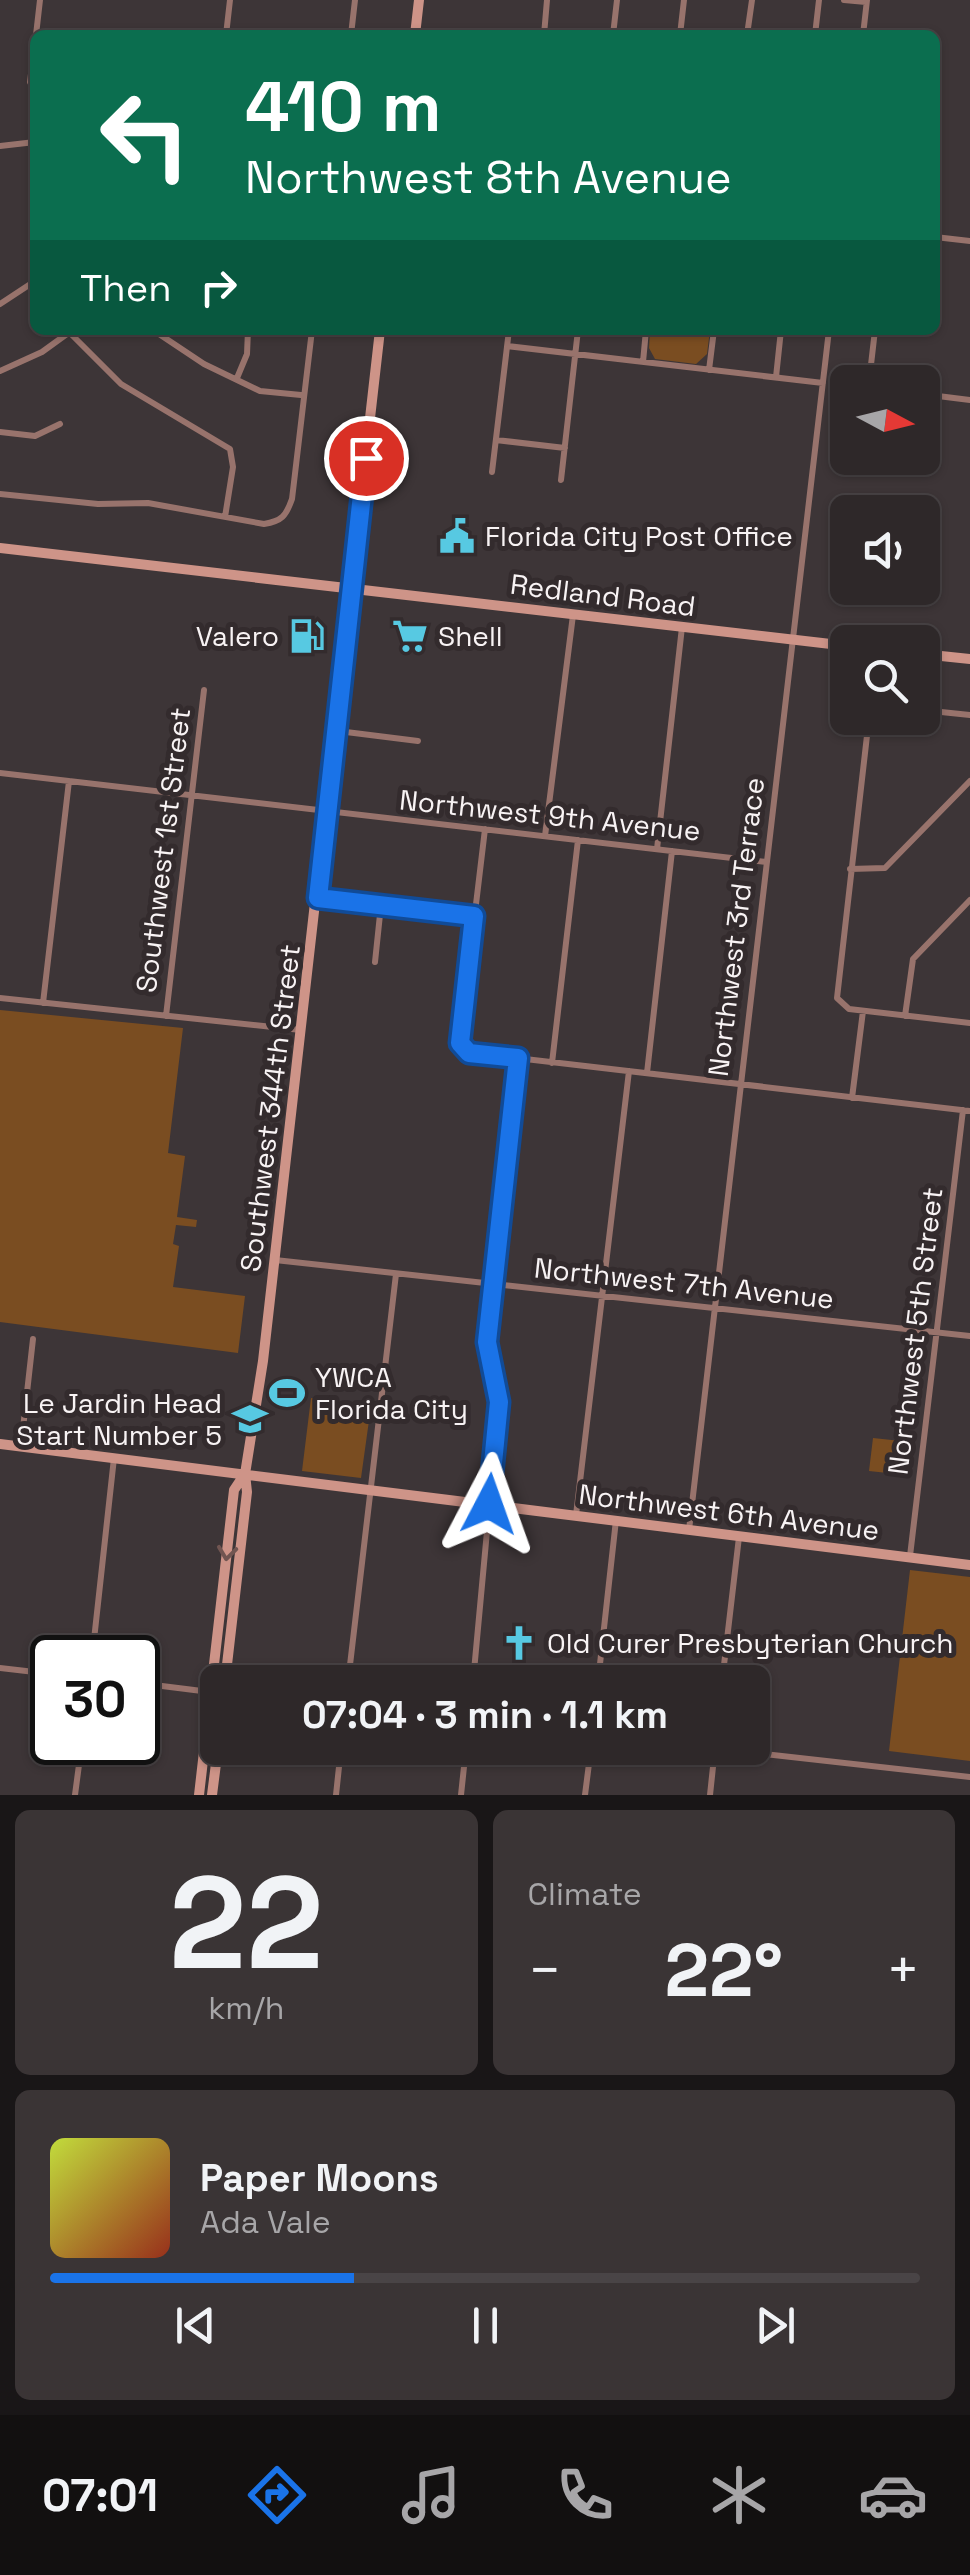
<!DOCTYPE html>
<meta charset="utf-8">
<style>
:root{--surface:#2e2829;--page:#3a3435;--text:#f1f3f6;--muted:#a7a6a8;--line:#494446;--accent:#1a73e8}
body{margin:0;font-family:"Space Grotesk",sans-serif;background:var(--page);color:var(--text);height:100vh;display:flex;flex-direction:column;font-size:38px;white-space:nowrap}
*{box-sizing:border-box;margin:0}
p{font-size:32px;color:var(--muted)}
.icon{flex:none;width:55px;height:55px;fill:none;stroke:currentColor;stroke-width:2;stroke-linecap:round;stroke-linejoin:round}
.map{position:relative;height:1795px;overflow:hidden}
.details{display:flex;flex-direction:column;gap:15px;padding:15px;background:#191617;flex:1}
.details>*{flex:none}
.top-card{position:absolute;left:30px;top:30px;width:910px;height:305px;border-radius:15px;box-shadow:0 2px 8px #0004,0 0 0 2px var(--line);background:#0b6e4f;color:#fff;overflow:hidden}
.needle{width:65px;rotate:97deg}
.buttons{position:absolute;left:830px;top:365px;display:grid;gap:20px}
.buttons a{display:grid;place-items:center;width:110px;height:110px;border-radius:15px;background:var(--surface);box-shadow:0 2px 8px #0004,0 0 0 2px var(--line);font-size:50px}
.speed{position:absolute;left:30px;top:1635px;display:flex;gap:20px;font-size:50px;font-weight:700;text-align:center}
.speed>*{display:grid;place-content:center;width:130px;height:130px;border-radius:50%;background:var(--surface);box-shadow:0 2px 8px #0004,0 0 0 2px var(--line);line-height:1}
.speed .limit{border:5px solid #111;border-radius:15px;background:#fff;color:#111}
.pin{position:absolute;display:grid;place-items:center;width:85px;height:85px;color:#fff;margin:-42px;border:5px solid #fff;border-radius:50%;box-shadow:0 2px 10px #0007}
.me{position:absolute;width:110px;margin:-55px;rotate:4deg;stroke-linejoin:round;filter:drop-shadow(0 0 8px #0008)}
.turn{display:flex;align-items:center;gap:35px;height:210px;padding:0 50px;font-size:45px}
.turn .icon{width:130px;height:130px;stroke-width:2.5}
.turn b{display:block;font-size:70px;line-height:85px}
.then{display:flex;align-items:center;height:95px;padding:0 50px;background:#0003;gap:20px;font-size:38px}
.big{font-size:75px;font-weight:700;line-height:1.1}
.details .tile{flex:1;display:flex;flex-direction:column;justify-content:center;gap:15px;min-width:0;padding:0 35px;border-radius:15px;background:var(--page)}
.details .dial{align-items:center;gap:0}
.dial b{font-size:130px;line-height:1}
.song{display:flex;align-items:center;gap:30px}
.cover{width:120px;height:120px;border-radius:15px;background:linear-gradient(135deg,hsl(70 70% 55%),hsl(10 70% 35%))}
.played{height:10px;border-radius:5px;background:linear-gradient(90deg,var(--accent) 35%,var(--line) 35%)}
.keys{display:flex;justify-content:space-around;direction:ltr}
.heat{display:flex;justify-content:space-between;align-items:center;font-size:55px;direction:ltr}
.details .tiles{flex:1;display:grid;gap:15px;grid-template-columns:1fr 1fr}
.tile:last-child{grid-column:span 2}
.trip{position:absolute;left:200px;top:1665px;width:570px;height:100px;border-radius:15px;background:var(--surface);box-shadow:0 2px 8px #0004,0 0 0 2px var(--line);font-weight:700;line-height:100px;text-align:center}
.tabs{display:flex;height:160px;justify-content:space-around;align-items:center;background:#121010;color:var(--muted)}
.tabs .icon{width:70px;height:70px}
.tabs .selected{color:var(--accent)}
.tabs b{font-size:45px;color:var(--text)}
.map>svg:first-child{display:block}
.green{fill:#7a4d21}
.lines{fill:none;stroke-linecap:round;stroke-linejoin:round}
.street{stroke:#98736c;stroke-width:6}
.secondary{stroke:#ce9488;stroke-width:10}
.oneway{stroke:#715551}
.route-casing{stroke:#114b97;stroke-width:25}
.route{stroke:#1a73e8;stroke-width:18}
.labels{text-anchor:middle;stroke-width:10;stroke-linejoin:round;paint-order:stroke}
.poi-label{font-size:28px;fill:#f8f3f4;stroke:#332b2d;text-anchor:start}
.street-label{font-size:28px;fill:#f8f3f4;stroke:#332b2d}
</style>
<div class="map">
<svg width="970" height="1795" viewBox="0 0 970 1795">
<rect width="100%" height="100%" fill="#3d3537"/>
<!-- green -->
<path class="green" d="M650,330H710L707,354L696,364L655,359L649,348Z
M0,1010L183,1028L168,1153L185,1156L177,1217L197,1220L196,1227L176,1225L173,1244L179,1246L173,1287L245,1296L238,1353L0,1322Z
M311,1398L371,1406L361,1478L302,1471Z
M873,1438L901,1441L897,1474L869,1471Z
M910,1570L970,1577V1761L889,1751Z"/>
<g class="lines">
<!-- street -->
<path class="street" d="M844,0L866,2
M36,35L40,0
M226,35L230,0
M351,35L355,0
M544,35L547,0
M613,35L617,0
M680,35L684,0
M747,35L752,0
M815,35L819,0
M863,35L867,0
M30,82L35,40
M0,146L35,142
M935,237L970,241
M0,304L35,281
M153,330L204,364L260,391L301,395
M69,332L121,384L230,449L233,467L225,517
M507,346L823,383
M643,362L646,330
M709,370L714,330
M0,371L42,352L71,331
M776,377L781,330
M237,378L247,354L248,330
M869,382L875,330
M839,384L848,385
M922,394L970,400
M0,432L35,436L60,424
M496,440L565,448
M492,472L509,330
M561,480L578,330
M0,494L98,504L148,503L264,524C282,521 286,516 292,499L312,330
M922,710L970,715
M869,718L837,998L849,1009L970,1023
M338,731L418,741
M0,773L767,862
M485,829L460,1038L466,1052L970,1111
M545,836L573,615
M657,849L682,627
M850,869L885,868L970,781
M318,898L475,917
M375,962L381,905
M0,998L301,1030
M43,1003L69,781
M166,1016L204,690
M905,1016L913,959L970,900
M552,1063L578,840
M647,1073L672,851
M852,1098L863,1011
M275,1260L970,1336
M21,1446L33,1339
M576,1515L629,1071
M689,1530L829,330
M910,1556L963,1110
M92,1658L114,1458
M0,1668L52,1674
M348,1682L396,1274
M473,1682L499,1402L487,1342L518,1059
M598,1682L616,1520
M722,1682L739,1537
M138,1683L218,1693
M710,1748L970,1777
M75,1795L82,1742
M336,1795L341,1748
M461,1795L466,1748
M585,1795L591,1748
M710,1795L715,1748"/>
<!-- secondary -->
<path class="secondary" d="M415,35L419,0
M0,548L848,646
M922,654L970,659
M0,1444L970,1565
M225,1682L247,1492L245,1474L263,1361L380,330
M199,1795L234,1490L244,1475
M212,1795L218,1748"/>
</g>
<!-- one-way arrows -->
<defs><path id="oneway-chevron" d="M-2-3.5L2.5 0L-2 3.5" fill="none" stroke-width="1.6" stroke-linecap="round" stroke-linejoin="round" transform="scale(2.5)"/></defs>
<use class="oneway" href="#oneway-chevron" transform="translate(227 1553) rotate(97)"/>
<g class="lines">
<defs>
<path id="route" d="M366,458L318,898L474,916L460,1043L469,1053L518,1058L487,1342L499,1402L489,1504"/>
</defs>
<!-- route casing -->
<use href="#route" class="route-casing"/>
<!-- route -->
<use href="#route" class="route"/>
</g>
<!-- icons -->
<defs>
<symbol id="civic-bare" viewBox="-9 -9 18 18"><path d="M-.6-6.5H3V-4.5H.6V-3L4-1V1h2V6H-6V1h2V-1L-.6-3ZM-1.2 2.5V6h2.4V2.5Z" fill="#57c9e2" stroke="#332b2d" stroke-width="2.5" paint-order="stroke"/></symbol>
<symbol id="fuel-bare" viewBox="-9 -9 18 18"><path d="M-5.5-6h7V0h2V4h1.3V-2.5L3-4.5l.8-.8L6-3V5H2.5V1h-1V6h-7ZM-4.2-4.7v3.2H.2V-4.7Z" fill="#57c9e2" stroke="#332b2d" stroke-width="2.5" paint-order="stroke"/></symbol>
<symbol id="supermarket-bare" viewBox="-9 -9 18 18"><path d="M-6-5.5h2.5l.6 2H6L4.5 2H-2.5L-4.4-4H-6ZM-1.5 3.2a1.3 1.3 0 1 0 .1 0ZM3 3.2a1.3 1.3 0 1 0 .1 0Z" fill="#57c9e2" stroke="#332b2d" stroke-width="2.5" paint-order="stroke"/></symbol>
<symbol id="stadium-bare" viewBox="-9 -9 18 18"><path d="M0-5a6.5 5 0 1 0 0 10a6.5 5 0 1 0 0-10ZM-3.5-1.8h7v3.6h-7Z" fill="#57c9e2" stroke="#332b2d" stroke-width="2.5" paint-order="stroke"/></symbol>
<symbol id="school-bare" viewBox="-9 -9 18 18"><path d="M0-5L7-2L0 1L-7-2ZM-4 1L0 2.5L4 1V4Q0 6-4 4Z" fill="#57c9e2" stroke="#332b2d" stroke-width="2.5" paint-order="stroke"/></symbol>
<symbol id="church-bare" viewBox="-9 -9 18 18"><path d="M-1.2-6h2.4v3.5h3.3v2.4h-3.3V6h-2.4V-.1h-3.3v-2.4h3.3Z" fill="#57c9e2" stroke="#332b2d" stroke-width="2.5" paint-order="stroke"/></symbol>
</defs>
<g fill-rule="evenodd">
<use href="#civic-bare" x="432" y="511" width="50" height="50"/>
<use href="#fuel-bare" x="282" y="611" width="50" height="50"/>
<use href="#supermarket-bare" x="385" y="611" width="50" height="50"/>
<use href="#stadium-bare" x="262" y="1368" width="50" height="50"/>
<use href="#school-bare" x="225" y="1394" width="50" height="50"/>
<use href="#church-bare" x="494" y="1618" width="50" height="50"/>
</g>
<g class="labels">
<!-- poi labels -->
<g class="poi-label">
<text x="485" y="546">Florida City Post Office</text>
<text x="279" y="646" text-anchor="end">Valero</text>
<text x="438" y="646">Shell</text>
<text x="315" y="1387">YWCA<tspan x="315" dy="32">Florida City</tspan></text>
<text x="222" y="1413" text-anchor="end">Le Jardin Head<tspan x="222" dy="32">Start Number 5</tspan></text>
<text x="547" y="1653">Old Curer Presbyterian Church</text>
</g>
<!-- street labels -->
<g class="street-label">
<text transform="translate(603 595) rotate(7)" y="10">Redland Road</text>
<text transform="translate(550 815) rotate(6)" y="10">Northwest 9th Avenue</text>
<text transform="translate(163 850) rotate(-83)" y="10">Southwest 1st Street</text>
<text transform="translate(736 927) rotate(-83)" y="10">Northwest 3rd Terrace</text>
<text transform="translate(270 1108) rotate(-83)" y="10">Southwest 344th Street</text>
<text transform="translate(684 1283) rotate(6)" y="10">Northwest 7th Avenue</text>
<text transform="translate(915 1331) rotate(-83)" y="10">Northwest 5th Street</text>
<text transform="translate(729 1512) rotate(7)" y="10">Northwest 6th Avenue</text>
</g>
</g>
</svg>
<div class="buttons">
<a><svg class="needle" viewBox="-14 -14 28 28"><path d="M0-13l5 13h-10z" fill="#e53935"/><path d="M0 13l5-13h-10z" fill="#a7a6a8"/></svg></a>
<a><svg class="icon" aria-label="sound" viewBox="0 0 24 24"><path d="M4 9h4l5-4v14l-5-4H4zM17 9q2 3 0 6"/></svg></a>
<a><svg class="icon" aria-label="search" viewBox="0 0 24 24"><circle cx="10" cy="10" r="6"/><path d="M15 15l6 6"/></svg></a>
</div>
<div class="speed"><div class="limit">30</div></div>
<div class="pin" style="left:366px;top:458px;background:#d93025"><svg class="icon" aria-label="arrive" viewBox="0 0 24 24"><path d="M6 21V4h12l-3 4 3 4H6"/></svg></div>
<svg class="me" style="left:489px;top:1504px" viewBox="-20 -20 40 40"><path d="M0-17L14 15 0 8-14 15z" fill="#1a73e8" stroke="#fff" stroke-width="4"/></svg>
<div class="trip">07:04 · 3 min · 1.1 km</div>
<div class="top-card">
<div class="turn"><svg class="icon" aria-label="left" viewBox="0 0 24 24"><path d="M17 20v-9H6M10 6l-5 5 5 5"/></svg><div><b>410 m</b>Northwest 8th Avenue</div></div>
<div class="then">Then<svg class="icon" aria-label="right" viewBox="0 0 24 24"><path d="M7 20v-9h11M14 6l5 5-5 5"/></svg></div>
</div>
</div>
<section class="details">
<div class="tiles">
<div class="tile dial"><b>22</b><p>km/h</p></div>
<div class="tile"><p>Climate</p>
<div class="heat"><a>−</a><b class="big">22°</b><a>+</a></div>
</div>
<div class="tile">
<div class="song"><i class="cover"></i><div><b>Paper Moons</b><p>Ada Vale</p></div></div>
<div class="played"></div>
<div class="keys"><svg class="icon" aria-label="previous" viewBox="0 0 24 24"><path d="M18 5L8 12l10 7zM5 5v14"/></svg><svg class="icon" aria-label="pause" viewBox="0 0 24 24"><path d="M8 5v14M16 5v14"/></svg><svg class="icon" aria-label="next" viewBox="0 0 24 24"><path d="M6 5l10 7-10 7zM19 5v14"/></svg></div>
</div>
</div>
</section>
<nav class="tabs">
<b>07:01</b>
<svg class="icon selected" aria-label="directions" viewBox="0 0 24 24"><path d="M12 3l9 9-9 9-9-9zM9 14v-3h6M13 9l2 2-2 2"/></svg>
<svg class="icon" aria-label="music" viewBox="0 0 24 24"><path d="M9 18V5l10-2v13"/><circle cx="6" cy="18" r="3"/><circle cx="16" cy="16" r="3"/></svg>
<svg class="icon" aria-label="phone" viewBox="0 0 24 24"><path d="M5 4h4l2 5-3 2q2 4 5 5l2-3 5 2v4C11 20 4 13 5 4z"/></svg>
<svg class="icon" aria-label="climate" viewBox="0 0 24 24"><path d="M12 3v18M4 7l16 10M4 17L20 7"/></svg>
<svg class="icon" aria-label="car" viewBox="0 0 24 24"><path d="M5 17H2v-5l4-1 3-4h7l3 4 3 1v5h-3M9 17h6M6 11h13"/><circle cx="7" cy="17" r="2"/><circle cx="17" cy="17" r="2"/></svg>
</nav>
